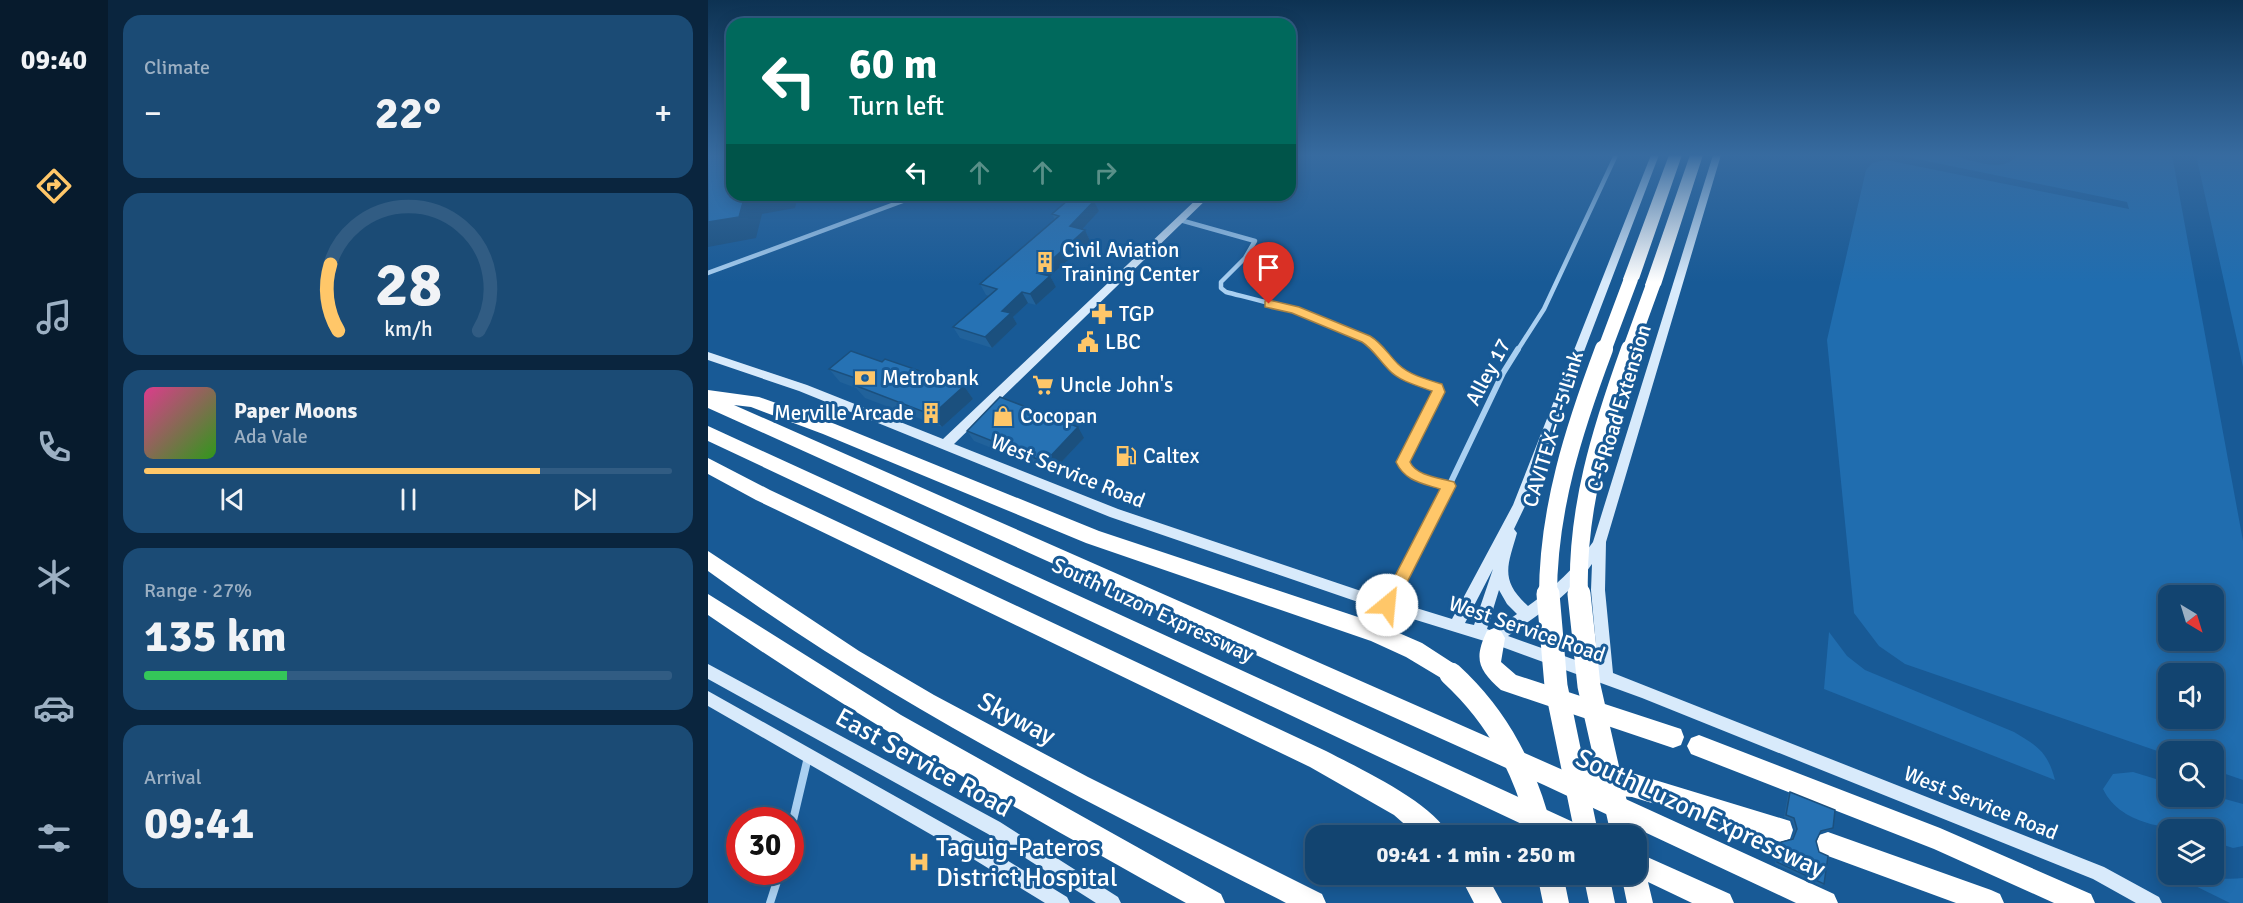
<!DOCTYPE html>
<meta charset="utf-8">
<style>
:root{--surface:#124470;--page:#1b4b75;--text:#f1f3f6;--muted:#9cb0c3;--line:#315c83;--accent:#ffc769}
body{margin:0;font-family:Signika,sans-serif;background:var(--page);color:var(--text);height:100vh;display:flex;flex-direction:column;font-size:22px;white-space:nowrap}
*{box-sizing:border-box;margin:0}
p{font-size:20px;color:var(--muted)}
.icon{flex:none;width:33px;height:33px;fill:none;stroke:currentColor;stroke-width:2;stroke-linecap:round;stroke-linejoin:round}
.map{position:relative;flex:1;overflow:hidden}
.drawer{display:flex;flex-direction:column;gap:15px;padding:15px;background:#0a253e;width:600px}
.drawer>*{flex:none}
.banner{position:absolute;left:18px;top:18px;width:570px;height:183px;border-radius:18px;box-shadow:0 3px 15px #0003,0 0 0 2px var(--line);background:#00695c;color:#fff;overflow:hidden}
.needle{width:39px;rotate:142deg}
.buttons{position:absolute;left:1450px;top:585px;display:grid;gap:12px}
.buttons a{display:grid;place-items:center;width:66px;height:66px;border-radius:12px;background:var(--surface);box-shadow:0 3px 15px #0003,0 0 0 2px var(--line);font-size:30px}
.speed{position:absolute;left:18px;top:807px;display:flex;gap:12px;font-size:30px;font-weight:700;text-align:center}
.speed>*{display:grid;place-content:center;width:78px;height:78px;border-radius:50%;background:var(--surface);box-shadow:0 3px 15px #0003,0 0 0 2px var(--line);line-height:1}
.speed .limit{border:9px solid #d22;background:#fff;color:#111}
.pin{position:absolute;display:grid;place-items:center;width:51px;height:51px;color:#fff;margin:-62px -26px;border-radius:50% 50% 50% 0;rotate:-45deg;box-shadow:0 0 6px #0007}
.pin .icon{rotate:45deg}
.me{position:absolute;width:66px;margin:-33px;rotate:28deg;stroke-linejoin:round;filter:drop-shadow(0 0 4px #0008)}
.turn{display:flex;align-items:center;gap:21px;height:126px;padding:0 24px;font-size:27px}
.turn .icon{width:78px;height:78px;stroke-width:2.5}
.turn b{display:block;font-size:42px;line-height:51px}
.lanes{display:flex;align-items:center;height:57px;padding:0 24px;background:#0003;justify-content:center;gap:30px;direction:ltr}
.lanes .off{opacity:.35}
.big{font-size:45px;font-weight:700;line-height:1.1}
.drawer .card{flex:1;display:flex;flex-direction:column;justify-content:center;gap:9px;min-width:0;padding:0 21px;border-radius:18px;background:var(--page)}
.drawer .dial{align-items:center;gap:0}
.dial svg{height:156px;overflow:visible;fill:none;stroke:var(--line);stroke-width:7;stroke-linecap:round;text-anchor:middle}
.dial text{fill:var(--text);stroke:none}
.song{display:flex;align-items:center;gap:18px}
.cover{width:72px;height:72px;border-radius:9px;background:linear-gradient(135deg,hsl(330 70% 55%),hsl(110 70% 35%))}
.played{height:6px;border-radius:3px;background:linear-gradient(90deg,var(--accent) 75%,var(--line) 75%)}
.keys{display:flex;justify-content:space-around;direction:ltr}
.heat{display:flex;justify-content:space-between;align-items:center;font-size:33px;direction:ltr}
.charge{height:9px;border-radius:4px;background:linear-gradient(90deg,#34c759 27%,var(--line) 0)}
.trip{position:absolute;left:597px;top:825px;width:342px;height:60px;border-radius:18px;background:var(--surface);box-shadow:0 3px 15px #0003,0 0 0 2px var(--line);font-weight:700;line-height:60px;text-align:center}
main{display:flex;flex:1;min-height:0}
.tabs{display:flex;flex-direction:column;width:108px;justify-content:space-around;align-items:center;background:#071b2d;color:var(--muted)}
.tabs .icon{width:42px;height:42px}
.tabs .on{color:var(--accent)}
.tabs b{font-size:27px;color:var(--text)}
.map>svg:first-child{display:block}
.green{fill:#206daf;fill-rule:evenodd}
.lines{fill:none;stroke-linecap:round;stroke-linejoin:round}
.street-far2{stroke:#aad0f1;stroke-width:4.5}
.street-far1{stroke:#aad0f1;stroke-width:6}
.street{stroke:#aad0f1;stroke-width:8}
.secondary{fill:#d8eafb;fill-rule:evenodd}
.highway{fill:#fff;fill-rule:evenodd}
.highway-bridge-far2{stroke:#fff;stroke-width:14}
.highway-bridge-far1{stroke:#fff;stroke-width:18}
.highway-bridge{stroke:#fff;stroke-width:23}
.wall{fill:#21629b}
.shaded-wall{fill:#1b507e}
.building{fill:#2672b4;stroke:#1b507e;stroke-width:1.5}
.route{fill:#ffc769;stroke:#a68144;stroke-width:1.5}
.labels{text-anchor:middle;stroke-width:6;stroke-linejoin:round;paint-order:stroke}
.poi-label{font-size:21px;fill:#fff;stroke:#185a96;text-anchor:start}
.street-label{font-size:21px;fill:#fff;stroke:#185a96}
.near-street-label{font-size:26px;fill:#fff;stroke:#185a96}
.near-poi-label{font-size:26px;fill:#fff;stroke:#185a96;text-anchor:start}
</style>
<main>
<nav class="tabs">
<b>09:40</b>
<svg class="icon on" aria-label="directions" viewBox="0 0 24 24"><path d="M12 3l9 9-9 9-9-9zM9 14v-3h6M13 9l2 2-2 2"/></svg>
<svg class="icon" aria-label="music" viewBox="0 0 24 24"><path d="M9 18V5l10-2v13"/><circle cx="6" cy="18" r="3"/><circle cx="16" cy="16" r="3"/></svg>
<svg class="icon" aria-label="phone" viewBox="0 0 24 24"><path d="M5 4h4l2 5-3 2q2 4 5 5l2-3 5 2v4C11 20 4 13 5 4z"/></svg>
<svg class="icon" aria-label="climate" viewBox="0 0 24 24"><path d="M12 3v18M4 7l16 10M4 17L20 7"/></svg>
<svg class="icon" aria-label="car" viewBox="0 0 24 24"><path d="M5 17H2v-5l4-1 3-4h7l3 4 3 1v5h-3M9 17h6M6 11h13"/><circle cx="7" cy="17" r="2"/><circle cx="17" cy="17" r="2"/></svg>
<svg class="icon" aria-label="filters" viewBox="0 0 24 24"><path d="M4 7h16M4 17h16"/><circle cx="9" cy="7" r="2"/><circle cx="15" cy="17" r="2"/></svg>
</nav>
<section class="drawer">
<div class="card"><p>Climate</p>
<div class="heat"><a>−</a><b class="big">22°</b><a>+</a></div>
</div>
<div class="card dial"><svg viewBox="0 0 100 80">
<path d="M14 69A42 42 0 1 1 86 69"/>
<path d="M14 69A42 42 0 0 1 10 35" stroke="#ffc769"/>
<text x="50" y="56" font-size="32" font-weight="700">28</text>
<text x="50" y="72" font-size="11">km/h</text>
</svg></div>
<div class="card">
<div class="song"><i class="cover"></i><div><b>Paper Moons</b><p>Ada Vale</p></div></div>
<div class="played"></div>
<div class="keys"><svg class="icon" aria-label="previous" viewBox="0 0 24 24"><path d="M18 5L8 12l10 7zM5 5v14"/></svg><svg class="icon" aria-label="pause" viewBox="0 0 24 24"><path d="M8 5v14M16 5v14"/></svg><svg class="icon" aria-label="next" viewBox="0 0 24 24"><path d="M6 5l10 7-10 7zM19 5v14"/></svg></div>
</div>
<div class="card"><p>Range · 27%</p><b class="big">135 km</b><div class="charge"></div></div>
<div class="card"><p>Arrival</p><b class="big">09:41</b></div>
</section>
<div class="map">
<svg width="1535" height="903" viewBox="0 0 1535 903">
<rect width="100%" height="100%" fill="#185a96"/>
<!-- green -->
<path class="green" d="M1189,155C1205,155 1222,154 1238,155C1260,157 1293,176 1310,155H1464L1535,541V780L1506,770V752H1461V755L1197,664L1171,646L1146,613L1119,340L1158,170L1164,163L1178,160L1421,209L1419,202ZM1461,596H1506V640H1461ZM1461,674H1506V718H1461Z
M1488,155H1535V367Z
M1121,632L1139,656L1157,670L1306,732C1330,746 1340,753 1347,780L1116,689Z
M1425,772L1461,783V796H1506L1535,804V846L1525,848L1506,842V830C1468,830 1414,828 1395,789L1405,774Z
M1465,875C1489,874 1512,881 1535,878V903H1522Z"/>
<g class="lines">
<!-- street-far2 -->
<path class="street-far2" d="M472,220L547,241L537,258L513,282V288L518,292C556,302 647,322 672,351
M0,273L211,195
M809,351L836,309L908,155"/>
<!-- street-far1 -->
<path class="street-far1" d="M671,349L690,371L730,388L731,392L695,462L709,476L741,486
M684,596L741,486L795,373L810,349"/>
<!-- street -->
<path class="street" d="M679,605L685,594
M82,833L100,757
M62,903L72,872"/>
<!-- secondary -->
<path class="secondary" d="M943,155H951L817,506L806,529L809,533C800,565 791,580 820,606C849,585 864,571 885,542L1005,155H1013L898,542L897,590L905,673L1396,867L1451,897L1454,903H1428L1385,879L934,698L786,644L653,603L402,517L91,391L0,360V352L99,385L235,439L493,195H503L246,444L410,509L653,591L744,619L805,505ZM884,564L883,590L890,668L800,636C829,615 863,595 884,564ZM785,569L766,625L757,623ZM791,590L799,604L809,614L784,631L779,629Z
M0,664L292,822L410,897L413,903H388L280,834L0,679Z
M0,691L274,845L359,897L362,903H337L262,857L0,706Z"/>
<!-- highway -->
<path class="highway" d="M961,155H974L931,279L923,284L918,282L915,279Z
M982,155H995L953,285L950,289H940L937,285Z
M0,390L51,397L127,424L391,531L668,623L714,643L751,667L754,674L751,681L743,684L698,657L663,641L378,543L115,434L43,407L26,405L855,770L861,767L924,773L1082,821L1085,830L1082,839L1073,842L924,797L911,796L1126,894L1130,903H1088L836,785L0,408Z
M0,426L876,827L879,836H839L0,441Z
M0,458L62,490L618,751C650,768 727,803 741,836H710L686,815L602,767L48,500L0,474Z
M0,551L151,651L226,695L380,777L614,894L618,903H578C378,801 181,704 0,571Z
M0,594L193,715L513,894L517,903H478C315,813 153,721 0,615Z
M786,628L793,631L797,638L793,662L808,675L973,729L976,737L973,745L965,748L793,690C771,670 765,660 779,631Z
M991,735L1232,828L1383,894L1387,903H1346L1226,849L983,754L979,746L983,738Z
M1120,832L1283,890L1292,894L1296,903H1248L1120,856L1111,853L1108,844L1111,835Z
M928,852L1022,894L1026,903H984L940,882L945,903H919L913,874H928Z
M751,874H778L794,903H766Z
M829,874H855L861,903H835Z
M875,874H901L907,903H881Z"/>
<!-- highway-bridge-far2 -->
<path class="highway-bridge-far2" d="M896,351L923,279
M921,351L945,285"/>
<!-- highway-bridge-far1 -->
<path class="highway-bridge-far1" d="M840,596C840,509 866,429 896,349
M871,596C868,509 893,430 922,349"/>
<!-- highway-bridge -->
<path class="highway-bridge" d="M840,594L848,686L879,836
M871,594L881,686L915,836
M743,674C792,719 818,772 834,836"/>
</g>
<!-- wall -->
<path class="wall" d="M386,201L391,211L374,229L377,230L382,241L342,276L348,287L328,305L320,303L305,317L309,324L284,348L252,338L245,327L281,296L278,295L272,284L347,220L344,214Z
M174,362L256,386L265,399L234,427L157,398L148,388L132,382L121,369Z
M259,431L376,438L344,472L266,441Z
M1082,792L1125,828L1122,830L1112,833L1108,841L1116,884L1113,886L1067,864L1071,844L1073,842L1083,839L1087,831L1084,820L1076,817L1080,794Z"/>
<!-- shaded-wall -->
<path class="shaded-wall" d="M37,195H90L87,208L54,214L48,238L0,247V222Z
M386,201L391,211L367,237L362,226Z
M377,230L382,241L342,276L348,287L328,305L322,294L329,273Z
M314,292L320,303L305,317L309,324L284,348L277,337L294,311Z
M256,386L265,399L234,427L224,415Z
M370,427L376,438L344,472L337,462Z"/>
<!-- building -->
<path class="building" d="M0,155H24V166L22,170H24V195H37L31,217L0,222Z
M366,195L386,201L362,226L377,230L329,273L342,276L322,294L314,292L294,311L303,313L277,337L245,327L289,289L272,284L351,216L344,214Z
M143,351L174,362L177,359L256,386L224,415L146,385L153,380L121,369Z
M292,397L370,427L337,462L259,431Z
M1082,792L1127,810L1125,828L1113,831L1108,841L1111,852L1120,856L1116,884L1069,862L1073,842L1085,839L1089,829L1086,818L1078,815Z"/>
<!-- sky -->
<linearGradient id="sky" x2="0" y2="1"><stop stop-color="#0d3252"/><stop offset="0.55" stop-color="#376ba0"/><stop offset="1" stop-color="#376ba0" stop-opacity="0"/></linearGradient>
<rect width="1535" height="282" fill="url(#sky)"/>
<!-- route -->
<path class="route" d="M561,300L591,307L662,336C674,343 680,354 690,364C701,375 720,380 734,384L737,392L702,462C708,476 733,478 746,482L748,486L685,610H674L672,605L732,489C713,483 697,481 688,462L724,391C710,386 691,381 681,370C671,360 665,349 654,342L584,313L557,307V301Z"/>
<!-- icons -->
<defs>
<symbol id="building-bare" viewBox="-9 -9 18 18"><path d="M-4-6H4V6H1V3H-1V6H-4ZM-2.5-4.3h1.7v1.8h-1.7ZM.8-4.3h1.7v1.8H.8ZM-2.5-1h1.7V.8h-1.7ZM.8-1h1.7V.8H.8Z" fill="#ffc769" stroke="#185a96" stroke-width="2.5" paint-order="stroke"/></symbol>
<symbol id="pharmacy-bare" viewBox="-9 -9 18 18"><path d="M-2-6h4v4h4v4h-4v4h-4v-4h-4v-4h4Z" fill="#ffc769" stroke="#185a96" stroke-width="2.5" paint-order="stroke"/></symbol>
<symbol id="civic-bare" viewBox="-9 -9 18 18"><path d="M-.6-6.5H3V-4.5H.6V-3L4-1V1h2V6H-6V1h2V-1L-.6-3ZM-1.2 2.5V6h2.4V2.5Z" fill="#ffc769" stroke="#185a96" stroke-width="2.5" paint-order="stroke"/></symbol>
<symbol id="bank-bare" viewBox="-9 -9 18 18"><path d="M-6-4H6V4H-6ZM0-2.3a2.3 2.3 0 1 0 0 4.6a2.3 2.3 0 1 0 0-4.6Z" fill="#ffc769" stroke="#185a96" stroke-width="2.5" paint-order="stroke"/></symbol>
<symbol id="supermarket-bare" viewBox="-9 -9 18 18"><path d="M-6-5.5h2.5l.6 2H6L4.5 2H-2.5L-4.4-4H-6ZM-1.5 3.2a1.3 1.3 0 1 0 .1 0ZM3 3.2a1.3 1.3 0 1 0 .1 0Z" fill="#ffc769" stroke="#185a96" stroke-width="2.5" paint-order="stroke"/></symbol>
<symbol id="shop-bare" viewBox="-9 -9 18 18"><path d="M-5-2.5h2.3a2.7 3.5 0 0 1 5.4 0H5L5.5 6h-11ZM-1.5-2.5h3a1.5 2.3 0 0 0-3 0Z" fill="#ffc769" stroke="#185a96" stroke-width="2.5" paint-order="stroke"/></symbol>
<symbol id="fuel-bare" viewBox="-9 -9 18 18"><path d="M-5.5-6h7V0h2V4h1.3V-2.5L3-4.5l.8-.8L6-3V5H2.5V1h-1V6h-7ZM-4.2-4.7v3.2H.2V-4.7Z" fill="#ffc769" stroke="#185a96" stroke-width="2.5" paint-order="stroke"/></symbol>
<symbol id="hospital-bare" viewBox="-9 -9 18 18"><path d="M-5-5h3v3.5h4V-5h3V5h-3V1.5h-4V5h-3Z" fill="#ffc769" stroke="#185a96" stroke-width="2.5" paint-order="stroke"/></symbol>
</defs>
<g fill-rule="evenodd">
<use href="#building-bare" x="322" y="247" width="30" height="30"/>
<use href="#pharmacy-bare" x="379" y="299" width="30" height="30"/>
<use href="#civic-bare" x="365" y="327" width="30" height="30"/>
<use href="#bank-bare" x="142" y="363" width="30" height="30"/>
<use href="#supermarket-bare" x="320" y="370" width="30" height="30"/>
<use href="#building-bare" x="208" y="398" width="30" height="30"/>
<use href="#shop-bare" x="280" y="401" width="30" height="30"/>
<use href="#fuel-bare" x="403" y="441" width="30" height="30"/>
<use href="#hospital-bare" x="196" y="847" width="30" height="30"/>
</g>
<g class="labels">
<!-- poi labels -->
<g class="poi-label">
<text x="354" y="257">Civil Aviation<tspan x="354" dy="24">Training Center</tspan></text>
<text x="411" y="321">TGP</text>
<text x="397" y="349">LBC</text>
<text x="174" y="385">Metrobank</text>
<text x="352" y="392">Uncle John's</text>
<text x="206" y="420" text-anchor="end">Merville Arcade</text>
<text x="312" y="423">Cocopan</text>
<text x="435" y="463">Caltex</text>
</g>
<!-- street labels -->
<g class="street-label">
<text transform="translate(780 372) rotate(-62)" y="7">Alley 17</text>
<text transform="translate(911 408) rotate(-73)" y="7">C-5 Road Extension</text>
<text transform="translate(845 429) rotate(-73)" y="7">CAVITEX–C-5 Link</text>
<text transform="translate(360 471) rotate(22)" y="7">West Service Road</text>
<text transform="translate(445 610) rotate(25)" y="7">South Luzon Expressway</text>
<text transform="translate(819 629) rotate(19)" y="7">West Service Road</text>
<text transform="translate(1273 803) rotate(22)" y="7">West Service Road</text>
</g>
<!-- near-street labels -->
<g class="near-street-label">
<text transform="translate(309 718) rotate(28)" y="9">Skyway</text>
<text transform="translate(216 762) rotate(29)" y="9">East Service Road</text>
<text transform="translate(993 813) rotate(25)" y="9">South Luzon Expressway</text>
</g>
<!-- near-poi labels -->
<g class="near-poi-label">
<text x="228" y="856">Taguig-Pateros<tspan x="228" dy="30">District Hospital</tspan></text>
</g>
</g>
</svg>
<div class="buttons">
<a><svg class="needle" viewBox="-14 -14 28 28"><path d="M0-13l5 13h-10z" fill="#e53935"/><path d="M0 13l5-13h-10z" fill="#9cb0c3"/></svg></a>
<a><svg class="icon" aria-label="sound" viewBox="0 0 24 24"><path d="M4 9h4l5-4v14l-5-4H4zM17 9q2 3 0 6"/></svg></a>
<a><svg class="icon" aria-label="search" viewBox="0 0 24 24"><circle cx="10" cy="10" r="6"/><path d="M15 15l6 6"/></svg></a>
<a><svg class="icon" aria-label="layers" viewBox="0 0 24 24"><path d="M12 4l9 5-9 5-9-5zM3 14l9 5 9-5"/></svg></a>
</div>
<div class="speed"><div class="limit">30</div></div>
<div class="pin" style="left:561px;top:304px;background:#d93025"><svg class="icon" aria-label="arrive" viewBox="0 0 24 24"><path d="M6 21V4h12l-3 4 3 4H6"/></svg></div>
<svg class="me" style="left:679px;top:605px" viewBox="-20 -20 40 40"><circle r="19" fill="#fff"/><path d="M0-13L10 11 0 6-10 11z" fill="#ffc769"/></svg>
<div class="trip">09:41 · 1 min · 250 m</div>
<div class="banner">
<div class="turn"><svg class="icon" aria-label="left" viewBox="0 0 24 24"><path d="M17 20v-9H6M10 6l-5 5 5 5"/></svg><div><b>60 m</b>Turn left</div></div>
<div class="lanes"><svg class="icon" aria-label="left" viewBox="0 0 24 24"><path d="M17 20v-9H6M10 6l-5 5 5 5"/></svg><svg class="icon off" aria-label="ahead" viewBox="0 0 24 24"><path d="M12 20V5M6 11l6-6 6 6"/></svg><svg class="icon off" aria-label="ahead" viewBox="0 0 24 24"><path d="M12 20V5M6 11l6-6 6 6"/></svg><svg class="icon off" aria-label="right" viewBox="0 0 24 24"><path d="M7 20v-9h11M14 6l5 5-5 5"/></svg></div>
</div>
</div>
</main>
